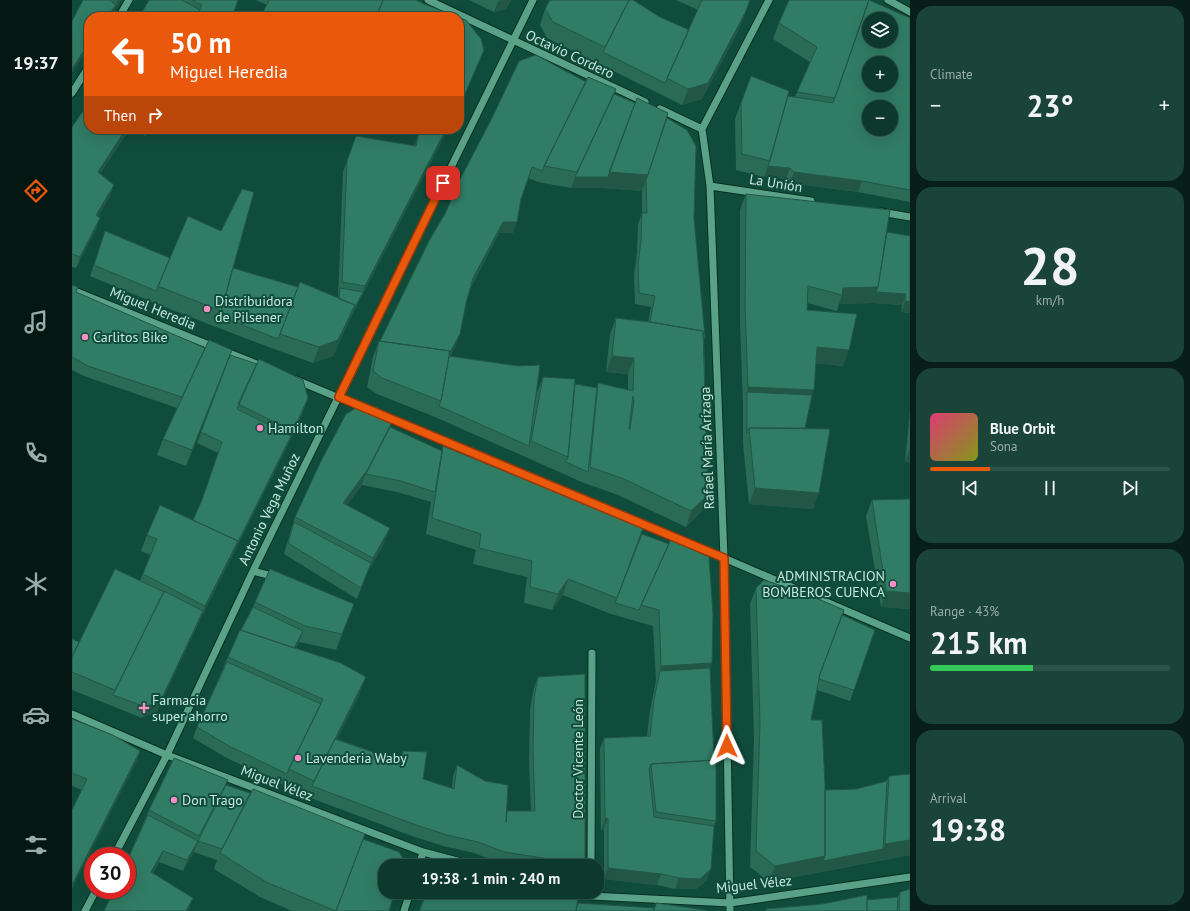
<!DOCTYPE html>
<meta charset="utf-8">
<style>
:root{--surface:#0c392c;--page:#1a4438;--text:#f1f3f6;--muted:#9aaca9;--line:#2c5348;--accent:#ea580c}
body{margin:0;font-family:"PT Sans",sans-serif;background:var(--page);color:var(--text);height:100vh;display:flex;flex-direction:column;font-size:15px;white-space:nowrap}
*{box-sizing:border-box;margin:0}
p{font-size:13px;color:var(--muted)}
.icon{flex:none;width:22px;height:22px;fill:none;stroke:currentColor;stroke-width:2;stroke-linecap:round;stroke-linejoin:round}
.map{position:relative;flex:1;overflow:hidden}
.drawer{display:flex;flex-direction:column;gap:6px;padding:6px;background:#071f18;width:280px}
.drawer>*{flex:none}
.banner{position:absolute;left:12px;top:12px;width:380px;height:122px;border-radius:16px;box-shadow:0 4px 16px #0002,0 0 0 1px var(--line);background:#ea580c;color:#fff;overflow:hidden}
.tools{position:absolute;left:790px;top:12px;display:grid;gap:8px}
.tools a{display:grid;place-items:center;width:36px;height:36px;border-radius:50%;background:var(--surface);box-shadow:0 4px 16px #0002,0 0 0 1px var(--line);font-size:20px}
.speed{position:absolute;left:12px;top:847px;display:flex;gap:8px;font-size:20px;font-weight:700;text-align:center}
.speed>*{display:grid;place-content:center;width:52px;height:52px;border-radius:50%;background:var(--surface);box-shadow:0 4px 16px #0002,0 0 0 1px var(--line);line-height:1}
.speed .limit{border:6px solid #d22;background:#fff;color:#111}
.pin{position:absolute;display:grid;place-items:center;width:34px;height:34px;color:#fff;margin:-17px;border-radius:8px;box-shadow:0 2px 6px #0006}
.me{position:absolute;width:44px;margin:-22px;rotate:359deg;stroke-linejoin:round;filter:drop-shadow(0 0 3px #0008)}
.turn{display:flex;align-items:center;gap:14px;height:84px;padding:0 20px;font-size:18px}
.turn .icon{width:52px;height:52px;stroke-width:2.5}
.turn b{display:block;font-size:28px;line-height:34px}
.then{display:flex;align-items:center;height:38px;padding:0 20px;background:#0003;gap:8px;font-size:15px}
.big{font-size:30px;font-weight:700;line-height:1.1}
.drawer .widget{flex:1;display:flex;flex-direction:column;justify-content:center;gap:6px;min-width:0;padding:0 14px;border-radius:16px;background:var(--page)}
.drawer .dial{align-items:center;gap:0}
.dial b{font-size:52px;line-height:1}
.song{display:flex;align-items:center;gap:12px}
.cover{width:48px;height:48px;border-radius:6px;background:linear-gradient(135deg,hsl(340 70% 55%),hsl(70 70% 35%))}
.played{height:4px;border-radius:2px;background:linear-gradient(90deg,var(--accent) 25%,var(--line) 25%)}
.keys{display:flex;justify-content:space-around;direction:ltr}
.heat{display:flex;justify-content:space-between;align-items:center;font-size:22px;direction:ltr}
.charge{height:6px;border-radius:3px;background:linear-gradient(90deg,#34c759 43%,var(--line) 0)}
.trip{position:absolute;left:306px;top:859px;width:226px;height:40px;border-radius:16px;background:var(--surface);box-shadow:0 4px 16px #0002,0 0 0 1px var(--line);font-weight:700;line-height:40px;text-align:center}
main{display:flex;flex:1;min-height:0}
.tabs{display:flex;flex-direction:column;width:72px;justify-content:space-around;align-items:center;background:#051712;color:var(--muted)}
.tabs .icon{width:28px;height:28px}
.tabs .on{color:var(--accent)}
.tabs b{font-size:18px;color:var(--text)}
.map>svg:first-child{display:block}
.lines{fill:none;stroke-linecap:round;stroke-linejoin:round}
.minor-casing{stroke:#063023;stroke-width:9}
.minor{stroke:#59a288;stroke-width:7}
.wall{fill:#2a6b56;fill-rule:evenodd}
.shaded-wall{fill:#225746}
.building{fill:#317c64;stroke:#225746;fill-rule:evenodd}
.route-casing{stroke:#983908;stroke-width:10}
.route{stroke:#ea580c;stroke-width:7}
.poi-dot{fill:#fa8fc6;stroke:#104c3b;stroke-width:1.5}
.labels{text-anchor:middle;stroke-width:4;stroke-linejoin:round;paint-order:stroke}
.street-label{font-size:14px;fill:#c6eadb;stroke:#104c3b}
.poi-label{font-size:14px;fill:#c6eadb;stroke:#104c3b;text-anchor:start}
</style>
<main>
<nav class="tabs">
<b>19:37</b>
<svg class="icon on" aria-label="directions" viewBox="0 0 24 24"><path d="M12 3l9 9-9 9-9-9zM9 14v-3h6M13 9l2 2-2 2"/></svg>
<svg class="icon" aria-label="music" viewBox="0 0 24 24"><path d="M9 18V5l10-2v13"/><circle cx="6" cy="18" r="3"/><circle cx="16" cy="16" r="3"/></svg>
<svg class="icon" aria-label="phone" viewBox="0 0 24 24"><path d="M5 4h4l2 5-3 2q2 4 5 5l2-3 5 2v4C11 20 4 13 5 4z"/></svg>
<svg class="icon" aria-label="climate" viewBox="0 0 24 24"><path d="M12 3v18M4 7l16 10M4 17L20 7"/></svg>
<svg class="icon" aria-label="car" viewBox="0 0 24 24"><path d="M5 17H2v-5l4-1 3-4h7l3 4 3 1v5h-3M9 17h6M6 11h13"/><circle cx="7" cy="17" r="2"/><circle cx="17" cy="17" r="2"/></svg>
<svg class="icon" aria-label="filters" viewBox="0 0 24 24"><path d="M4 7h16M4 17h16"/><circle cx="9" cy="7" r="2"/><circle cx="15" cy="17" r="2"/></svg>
</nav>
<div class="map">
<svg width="838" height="911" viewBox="0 0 838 911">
<rect width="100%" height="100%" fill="#104c3b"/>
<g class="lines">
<defs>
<path id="minor" d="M356,0L573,102
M816,0L838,12
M47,17L57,0
M0,93L17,66
M588,109L630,129
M638,186L739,201
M809,212L838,217
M0,290L192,367
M224,380L652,558L838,638
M181,571L204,577
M0,714L95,755L351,852L404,866
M42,856L95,755L181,571L461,0
M347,866L351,852
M519,866L520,653
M503,892L519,896L658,903L838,877
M13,911L24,890
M332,911L338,892
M658,911L652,558L638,186L630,129L697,0"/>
</defs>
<!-- minor casing -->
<use href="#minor" class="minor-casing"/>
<!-- minor -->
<use href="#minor" class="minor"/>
</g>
<!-- wall -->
<path class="wall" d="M11,0H49L39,17Z
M77,0H166L160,17L70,12Z
M184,0H344L352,4L386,17H189L195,5Z
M397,0H439L434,9L422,12Z
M604,0H678L667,29L630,99L610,105L475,38L468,25L473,9L588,17L617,30L626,10Z
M838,18V202L786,192L718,183L714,179L692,177L664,170L663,119L669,103L716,96L723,97L738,62L701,39L707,23Z
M514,82L595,118L622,218L633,337L632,340L636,495L630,511L614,527L546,495L512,483L363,417L305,394L295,387L301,357L307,341H308ZM456,178L466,182L499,188H532L570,191V213L566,224L565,252L562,275L563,304L579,307L576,322L544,318L538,334L534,372L556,374V390L526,383L525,388L471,377L465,393L461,415L378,357L384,345L394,303L399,287L427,233H441L449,199Z
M0,127L28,173L42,185L38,196L26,216L28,218L24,229L4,268L0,267Z
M60,129H77L73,136Z
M347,129H376L281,313L277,321L261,356L241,363L202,349H203H202L144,327L80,302L18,276L33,231L98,258L161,269L226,287L266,298L271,172L284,136L343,146Z
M674,194L815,232L838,236V313L829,312L830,305L800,303L767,304L765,311L735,303V310L771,366L744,363L740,395L733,428L741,509L677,504L671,444V403L668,323V210Z
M0,285L4,292L133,348L158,355L236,398L230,414L215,447L127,622L85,711L70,718L0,690V639L7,642L68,581L78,555L69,551L75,535L121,520L129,502L146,453L125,443L151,374L114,466L85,455L91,439L105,408L12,376L0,370Z
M838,410V462H833Z
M320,422L318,427L370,451L371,446L570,534L640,663L638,668L644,821L642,826L635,880L624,889H603L585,885L532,879V829L529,830L528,749L532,738L575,736L578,710L584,681L581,626L539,614L491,595L480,610L452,603L455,577L401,564L404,550L354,534L359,502L325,492L290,485L275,505L312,544L295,573L285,599L212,554L218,533L223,517Z
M800,500L838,609L809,607L794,516Z
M684,588L770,615L803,630L778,701L745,690L739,720L753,790L784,789L815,781L817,776L838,855L697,882L678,867L682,739L678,604Z
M183,602L276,620L264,650L227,642L224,648L288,693L265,739L328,761L331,751L351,779L380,788L381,776L385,765L435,813L459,811L457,763L458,709L462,688L466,677L513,860L511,866H449L428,863L402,853L371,846L340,836L236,797L153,757L121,738L125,727L156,657L169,630L181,607Z
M0,719L68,751L64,762L0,888V810L10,790L0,786Z
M154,785L291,839L317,911H220L188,897L142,869L145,860L122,852L111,871L87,862L81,873L121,898L117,909L42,890L77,810Z
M353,892H478L506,903L582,908L584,903L635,911H347Z
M828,892L838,911H693L694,909L826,897Z"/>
<!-- shaded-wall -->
<path class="shaded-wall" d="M45,0H49L39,17H35L44,5Z
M429,0H439L434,9L422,12L426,1Z
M673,13L667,29L630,99L610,105L616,89Z
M17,43V48L0,73V69L3,63Z
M412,50L408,61L387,108V105Z
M544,89L538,105L563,103L576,175L570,191L532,188H499L505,172Z
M54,129H58L22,183L26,172Z
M374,129H376L289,297L293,286Z
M696,166L718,168L714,179L692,177Z
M722,172L790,181L786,192L718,183Z
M42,185L38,196L20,226L24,215Z
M28,218L24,229L4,268L8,257Z
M431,222H445L441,233H427L397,289L401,278Z
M806,287L834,294L830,305L800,303L767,304L770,295L771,288Z
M291,292L289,297L277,321L261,356L241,363L247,347L283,305Z
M833,301L838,302V313L829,312Z
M388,334L384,345L375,362L376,356Z
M745,347L777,350L771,366L740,363Z
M160,350L154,366L114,466L120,450Z
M540,356L562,358L556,374L534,372Z
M676,387L742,390L736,405L675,392Z
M236,398L230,414L215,447L127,622L133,606L219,436Z
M320,422L314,438L294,474L290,484L266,519L271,503Z
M838,448V462H833Z
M683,488L747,493L741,509L677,504Z
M636,495L630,511L614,527L619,511Z
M318,528L312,544L295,573L285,599L301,558Z
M496,579L491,595L480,610L486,594Z
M814,591L838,593V609L809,607Z
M282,604L276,620L264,650L270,634Z
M131,611L127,622L85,711L70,718L74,707Z
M231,631L227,642L216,663L220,652Z
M640,663L634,679L588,671L589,666Z
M294,677L288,693L241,786H240L242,781Z
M68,751L64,762L0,888V885Z
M536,818L532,829L529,830L533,819Z
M838,840V855L697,882L703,866L753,856L811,849L813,844Z
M126,841L122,852L111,871L115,860Z
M91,851L87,862L75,883L79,872Z
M513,860L511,866H489L490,861Z
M536,868L589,874L585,885L532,879Z
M639,869L635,880L624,889H603L607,878Z
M121,898L117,909L116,911H114Z"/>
<!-- building -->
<path class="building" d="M11,0H37L44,5L35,17H17V43L0,69V21Z
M77,0H110L128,10L124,17H67Z
M120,0H166L160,17H124L130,5Z
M197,0H311L304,17H236L225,12L223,17H197L190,14Z
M311,0H344L352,4L386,17H304Z
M478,0H557L533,47L481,22L473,9Z
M557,0H561L588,17L617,30L593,83L531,52Z
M630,0H678L673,13L636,83L616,89L595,78Z
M717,0H797L763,98L725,92L745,47L707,23Z
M797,0L838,18V190L790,181L722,172L718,168L696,166L716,96L761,103ZM797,19H819V41H797ZM797,63H819V85H797ZM797,107H819V129H797Z
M387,18L394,20L409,39L412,50L393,94L387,105Z
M464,55L514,82L482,146L470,171L460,167L449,199L445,222H431L401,278L394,303L388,334L377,354L378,351L308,341L358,239L374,212L385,185L419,120L447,61Z
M679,76L717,91L698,161L670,154L669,103Z
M516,77L544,89L505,172L472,166Z
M542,94L563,103L536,177H503Z
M565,98L596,113L576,175L537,172Z
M17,102V129H54L26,172L42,185L24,215L28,218L8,257L0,254V127Z
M595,118L615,130L624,146L622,218L633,337H631V331L578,322L583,296L567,293L566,264L569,241L570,213H575L574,180Z
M348,129H374L293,286L270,282L275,161L284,136L344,146Z
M170,189L182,192L149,311L86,286L116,216L149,231Z
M674,194L818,210L806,287L771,288L770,295L736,286L735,310L785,314L777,350L745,347L742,390L676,387L673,307Z
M33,231L98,258L84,291L22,265Z
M815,232L838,236V302L833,301L834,294L804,292L806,287Z
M161,268L226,287L206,339L148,316Z
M228,282L283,305L266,340L247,347L208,334Z
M0,285L6,287L4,292L133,348L110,397L16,366L0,357Z
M268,288L291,292L283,307V305L267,299Z
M544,318L578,322L631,331L636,495L619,511L552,479L518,467L526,383L561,391L562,358L540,356ZM561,396L562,401L558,429H557Z
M137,340L160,350L120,450L91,439Z
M307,341L378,351L369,401L310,378L301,371Z
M158,355L185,364L165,409L219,436L164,546L166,541L121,520L130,500L150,442L129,432Z
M377,356L446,366L468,365L457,446L367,406L369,401Z
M187,359L231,380L236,398L221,431L166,404Z
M471,377L503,379L496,457L459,441Z
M503,384L525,388L516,472L494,462L496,457Z
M675,392L740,395L733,428H677L675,433Z
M284,408L320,422L296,469L271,503L318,528L301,558L223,517L248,463L274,414Z
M318,427L370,451L363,492L329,481L294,474Z
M677,428L758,429L747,493L683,488Z
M371,446L571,528L545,598L496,579L486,594L458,587L460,561L407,548L409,534L360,518Z
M838,499V593L814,591L800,500Z
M88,505L166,541L133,606L71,574L85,539L75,535Z
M222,522L299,563L289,588L216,543Z
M570,534L597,544L567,610L543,603Z
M599,539L637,557L641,614L640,663L589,666L587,610L569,605Z
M43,569L92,592L43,690L0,672V657Z
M198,569L282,604L270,634L233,626L183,602Z
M692,580L737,595L772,610L748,674L739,720H750L753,785V856L703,866L684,851L688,723L684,588Z
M92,591L131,611L89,700L74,707L41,695Z
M181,607L231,631L222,648L169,630Z
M770,615L803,630L782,690L747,679L748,674Z
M168,630L269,663L294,677L242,781L217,769L251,699L156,657Z
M0,639L7,642L0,657Z
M155,662L249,704L217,769L215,774L157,746L125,727Z
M638,668L642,760L579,764L577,769L582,817L642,826L639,869L628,879L607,878L589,874L536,868V818L533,819L532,738L578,736L582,699L588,671Z
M513,674V860L490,861L432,852L406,842L375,835L344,825L240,786L263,739L329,762L331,751L355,752L351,779L382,789L385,765L413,781L436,785L434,822L435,811H463L461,752L462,698L466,677Z
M0,719L41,735L68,751L0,885V810L15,779L0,773Z
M102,758L156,780L127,836L77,810Z
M644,760V821L584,812L579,764Z
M838,774V840L813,844L817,776Z
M815,781L811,849L751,861L753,856V790L784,789Z
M154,785L178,793L150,849L126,841L115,860L91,851L79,872L121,898L114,911H32L42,890H55V861L76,815L126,841Z
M181,789L293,834L264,911L194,882L148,853Z
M291,839L327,852L332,860L331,866H313V892H323L317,911H264Z
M370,863L379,866H367Z
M838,889V911H827L828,892Z
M354,892H478L506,898L504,911H348Z
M795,895V911H694V909L750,904Z
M826,897L825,911H795V900Z
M506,903L582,908L581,911H504Z
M584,903L633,910L635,911H582Z"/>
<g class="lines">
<defs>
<path id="route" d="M371,183L267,397L652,558L655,746"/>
</defs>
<!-- route casing -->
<use href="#route" class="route-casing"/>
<!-- route -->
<use href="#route" class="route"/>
</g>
<!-- markers -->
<g class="poi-dot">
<circle cx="135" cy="309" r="4"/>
<circle cx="13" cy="337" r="4"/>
<circle cx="188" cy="428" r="4"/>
<circle cx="821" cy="584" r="4"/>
<path d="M70 702h4v4h4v4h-4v4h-4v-4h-4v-4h4z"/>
<circle cx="226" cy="758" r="4"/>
<circle cx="102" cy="800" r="4"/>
</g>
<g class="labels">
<!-- street labels -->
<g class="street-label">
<text transform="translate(498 54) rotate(25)" y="5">Octavio Cordero</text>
<text transform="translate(704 183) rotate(9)" y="5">La Unión</text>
<text transform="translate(81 308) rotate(22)" y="5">Miguel Heredia</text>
<text transform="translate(635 448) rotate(-92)" y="5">Rafael María Arízaga</text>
<text transform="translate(197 509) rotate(-64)" y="5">Antonio Vega Muñoz</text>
<text transform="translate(506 759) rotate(-90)" y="5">Doctor Vicente León</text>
<text transform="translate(205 783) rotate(21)" y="5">Miguel Vélez</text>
<text transform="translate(682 884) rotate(-6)" y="5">Miguel Vélez</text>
</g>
<!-- poi labels -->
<g class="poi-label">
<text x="143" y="306">Distribuidora<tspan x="143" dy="16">de Pilsener</tspan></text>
<text x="21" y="342">Carlitos Bike</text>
<text x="196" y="433">Hamilton</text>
<text x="813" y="581" text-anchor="end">ADMINISTRACION<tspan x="813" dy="16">BOMBEROS CUENCA</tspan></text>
<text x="80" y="705">Farmacia<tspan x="80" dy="16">super ahorro</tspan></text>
<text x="234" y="763">Lavenderia Waby</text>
<text x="110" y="805">Don Trago</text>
</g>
</g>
</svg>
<div class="tools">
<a><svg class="icon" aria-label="layers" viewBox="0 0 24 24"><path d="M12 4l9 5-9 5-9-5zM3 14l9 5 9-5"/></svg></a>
<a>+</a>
<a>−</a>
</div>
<div class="speed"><div class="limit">30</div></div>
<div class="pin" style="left:371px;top:183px;background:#d93025"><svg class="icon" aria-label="arrive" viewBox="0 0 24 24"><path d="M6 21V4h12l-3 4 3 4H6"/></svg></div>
<svg class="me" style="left:655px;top:746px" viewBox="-20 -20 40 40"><path d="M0-17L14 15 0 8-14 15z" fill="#ea580c" stroke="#fff" stroke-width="4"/></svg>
<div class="trip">19:38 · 1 min · 240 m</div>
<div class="banner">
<div class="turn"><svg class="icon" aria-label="left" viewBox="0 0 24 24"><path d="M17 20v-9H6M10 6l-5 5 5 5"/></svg><div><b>50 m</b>Miguel Heredia</div></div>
<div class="then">Then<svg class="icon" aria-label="right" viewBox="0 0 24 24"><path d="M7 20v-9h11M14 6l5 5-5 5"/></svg></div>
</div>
</div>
<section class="drawer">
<div class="widget"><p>Climate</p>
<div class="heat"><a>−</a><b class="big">23°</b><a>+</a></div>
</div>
<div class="widget dial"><b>28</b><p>km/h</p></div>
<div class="widget">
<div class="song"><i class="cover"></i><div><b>Blue Orbit</b><p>Sona</p></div></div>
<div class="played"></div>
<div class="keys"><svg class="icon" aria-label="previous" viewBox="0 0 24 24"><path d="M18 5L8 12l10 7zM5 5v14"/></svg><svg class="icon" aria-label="pause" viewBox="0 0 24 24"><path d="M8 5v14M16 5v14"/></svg><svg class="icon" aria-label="next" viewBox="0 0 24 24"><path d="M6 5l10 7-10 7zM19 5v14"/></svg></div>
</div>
<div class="widget"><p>Range · 43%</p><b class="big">215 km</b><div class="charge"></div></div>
<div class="widget"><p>Arrival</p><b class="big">19:38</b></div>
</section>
</main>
